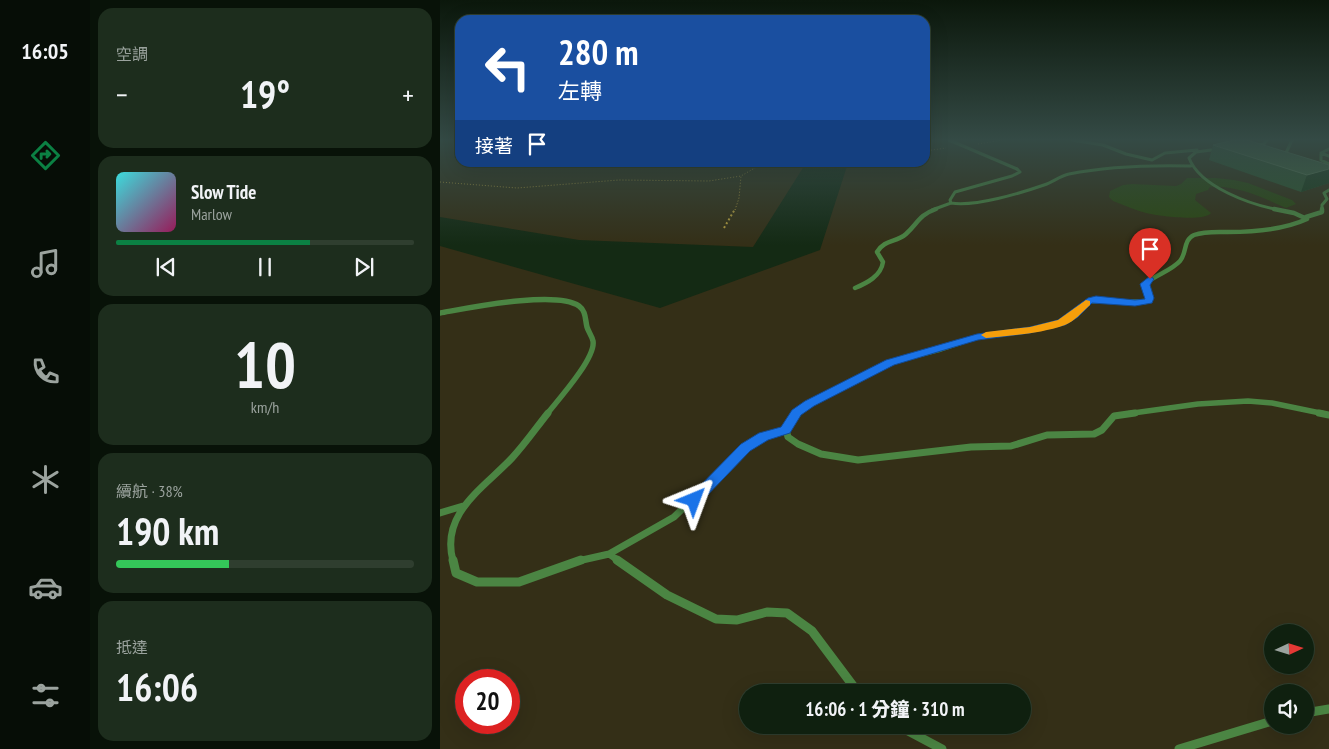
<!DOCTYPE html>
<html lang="zh-TW">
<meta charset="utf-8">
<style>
:root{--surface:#0f200f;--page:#1d2d1d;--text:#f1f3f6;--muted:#9ba39e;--line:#2f3e2f;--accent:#0b8043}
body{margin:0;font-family:"PT Sans Narrow","Noto Sans TC",sans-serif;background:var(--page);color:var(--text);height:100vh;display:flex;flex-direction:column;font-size:19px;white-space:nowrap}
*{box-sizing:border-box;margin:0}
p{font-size:16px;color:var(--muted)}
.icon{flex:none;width:28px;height:28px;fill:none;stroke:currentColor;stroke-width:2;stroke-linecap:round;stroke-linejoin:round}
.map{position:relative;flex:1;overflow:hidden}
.panel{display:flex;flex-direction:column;gap:8px;padding:8px;background:#081208;width:350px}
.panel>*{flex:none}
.guide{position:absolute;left:15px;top:15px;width:475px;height:152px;border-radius:15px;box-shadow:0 5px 20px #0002,0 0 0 1px var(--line);background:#1a4fa0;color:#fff;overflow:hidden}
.needle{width:32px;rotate:86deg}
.buttons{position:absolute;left:824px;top:624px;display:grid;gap:10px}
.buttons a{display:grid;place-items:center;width:50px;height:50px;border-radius:50%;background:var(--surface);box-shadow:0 5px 20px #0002,0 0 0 1px var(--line);font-size:25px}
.speed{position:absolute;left:15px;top:669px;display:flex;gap:10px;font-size:25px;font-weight:700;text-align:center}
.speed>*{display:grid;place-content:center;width:65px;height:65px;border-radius:50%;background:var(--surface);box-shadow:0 5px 20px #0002,0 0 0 1px var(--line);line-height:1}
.speed .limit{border:8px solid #d22;background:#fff;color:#111}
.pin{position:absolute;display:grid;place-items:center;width:42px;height:42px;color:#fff;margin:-51px -21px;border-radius:50% 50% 50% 0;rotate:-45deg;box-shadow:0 0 5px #0007}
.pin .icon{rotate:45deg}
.me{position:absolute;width:55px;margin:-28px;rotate:44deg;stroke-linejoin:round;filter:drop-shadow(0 0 4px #0008)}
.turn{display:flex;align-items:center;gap:18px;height:105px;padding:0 20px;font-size:22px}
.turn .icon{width:65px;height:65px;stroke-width:2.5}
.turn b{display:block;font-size:35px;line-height:42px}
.then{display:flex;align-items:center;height:48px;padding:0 20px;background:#0003;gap:10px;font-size:19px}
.big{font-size:38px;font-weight:800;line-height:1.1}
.panel .tile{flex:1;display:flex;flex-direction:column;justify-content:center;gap:8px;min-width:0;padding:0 18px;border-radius:15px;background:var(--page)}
.panel .dial{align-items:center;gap:0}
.dial b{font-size:65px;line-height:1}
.song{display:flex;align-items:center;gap:15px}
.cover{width:60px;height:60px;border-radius:8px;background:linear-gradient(135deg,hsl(180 70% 55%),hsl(330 70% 35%))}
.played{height:5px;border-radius:2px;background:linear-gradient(90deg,var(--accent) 65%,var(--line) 65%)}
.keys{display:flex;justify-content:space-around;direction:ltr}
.heat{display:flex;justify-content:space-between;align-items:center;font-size:28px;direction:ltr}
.charge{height:8px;border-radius:4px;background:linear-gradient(90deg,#34c759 38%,var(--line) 0)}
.trip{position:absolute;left:299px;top:684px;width:292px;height:50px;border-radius:25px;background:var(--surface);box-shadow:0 5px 20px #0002,0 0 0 1px var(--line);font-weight:800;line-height:50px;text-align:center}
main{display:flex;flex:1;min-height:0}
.menu{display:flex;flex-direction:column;width:90px;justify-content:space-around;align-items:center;background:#060d06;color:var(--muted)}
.menu .icon{width:35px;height:35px}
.menu .active{color:var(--accent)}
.menu b{font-size:22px;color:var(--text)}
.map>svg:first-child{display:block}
.green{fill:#342f17;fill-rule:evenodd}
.water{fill:#2c4711}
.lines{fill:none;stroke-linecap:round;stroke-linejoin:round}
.path-far1{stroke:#b49b3d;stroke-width:1;stroke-dasharray:1 2;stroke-linecap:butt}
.path{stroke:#b49b3d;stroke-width:2;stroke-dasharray:2 2.5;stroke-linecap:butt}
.lane-far4{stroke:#4b8543;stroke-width:3}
.lane-far3{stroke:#4b8543;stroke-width:4.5}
.lane-far2{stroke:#4b8543;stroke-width:5.5}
.lane-far1{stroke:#4b8543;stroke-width:7}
.lane{stroke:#4b8543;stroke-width:9}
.lane-bridge{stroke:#4b8543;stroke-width:3}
.wall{fill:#2f5631}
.shaded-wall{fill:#1c3d1e}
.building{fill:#426844;stroke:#5b7f5c}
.route{fill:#1a73e8;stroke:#114b97}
.slow{fill:#f59e0b}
</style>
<main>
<nav class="menu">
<b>16:05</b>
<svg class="icon active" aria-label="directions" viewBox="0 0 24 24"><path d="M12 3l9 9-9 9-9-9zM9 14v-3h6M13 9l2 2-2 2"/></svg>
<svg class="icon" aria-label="music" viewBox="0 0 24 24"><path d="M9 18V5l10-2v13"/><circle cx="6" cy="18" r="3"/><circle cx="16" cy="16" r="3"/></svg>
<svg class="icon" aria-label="phone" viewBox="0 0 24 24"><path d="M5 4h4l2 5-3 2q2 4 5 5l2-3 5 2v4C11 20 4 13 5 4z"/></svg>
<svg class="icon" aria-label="climate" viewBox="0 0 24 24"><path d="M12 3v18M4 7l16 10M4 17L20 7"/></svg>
<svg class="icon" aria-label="car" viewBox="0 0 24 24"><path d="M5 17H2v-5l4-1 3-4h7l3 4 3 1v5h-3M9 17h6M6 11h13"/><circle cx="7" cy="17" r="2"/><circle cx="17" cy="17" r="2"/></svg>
<svg class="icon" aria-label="filters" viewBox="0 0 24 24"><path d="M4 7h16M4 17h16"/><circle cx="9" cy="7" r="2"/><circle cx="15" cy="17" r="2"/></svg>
</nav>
<section class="panel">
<div class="tile"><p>空調</p>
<div class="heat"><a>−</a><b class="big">19°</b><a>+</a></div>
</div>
<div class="tile">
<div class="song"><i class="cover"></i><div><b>Slow Tide</b><p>Marlow</p></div></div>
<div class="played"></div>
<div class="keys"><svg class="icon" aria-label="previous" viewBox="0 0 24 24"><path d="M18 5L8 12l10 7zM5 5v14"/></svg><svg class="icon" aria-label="pause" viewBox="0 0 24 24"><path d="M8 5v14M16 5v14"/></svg><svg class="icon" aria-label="next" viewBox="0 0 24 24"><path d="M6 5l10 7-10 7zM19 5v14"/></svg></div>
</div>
<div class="tile dial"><b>10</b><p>km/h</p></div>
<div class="tile"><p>續航 · 38%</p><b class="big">190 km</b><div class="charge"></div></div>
<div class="tile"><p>抵達</p><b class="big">16:06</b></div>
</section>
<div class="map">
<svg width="889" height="749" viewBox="0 0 889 749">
<rect width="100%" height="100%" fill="#142a14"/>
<!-- green -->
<path class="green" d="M0,140H20V162L366,163L313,247L139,240L0,217Z
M485,140H889V749H0V246L220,308L380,250L408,163L485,162ZM832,632H865V665H832ZM26,680H69V722H26ZM308,692H582V725H308ZM832,692H865V725H832Z"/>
<!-- water -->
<path class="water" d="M747,178H776L794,180L808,183L852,200L856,204L846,208C821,197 797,185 770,187L768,190L756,194L755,200L771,213C764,222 718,216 706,213C695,210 684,205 673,201L669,197L670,191L683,185L692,184L736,186L741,184Z"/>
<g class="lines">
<!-- path-far1 -->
<path class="path-far1" d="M538,144L562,140
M485,151L506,148
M337,162L350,164L386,162
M0,182L77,188L179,180L269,181L301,176L325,162
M295,210L299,198L301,176"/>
<!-- path -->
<path class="path" d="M284,228L295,209"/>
<!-- lane-far4 -->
<path class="lane-far4" d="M632,140L663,145L686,154L712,160L725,153L757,150
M813,146L824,144L827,140
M889,149L881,153L889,156
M771,150L756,152L749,158C760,187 811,205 840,210
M846,153L852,140
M881,153V160L889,164
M577,169L580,172L572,176L515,192L510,200L511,203C535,207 581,193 604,185C613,182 620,176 629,174C669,166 711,165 751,166
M492,210L511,203
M882,210V205L887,199L884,193L889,190"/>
<!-- lane-far3 -->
<path class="lane-far3" d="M866,217L882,212V209
M415,288C427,283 441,276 443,262L437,252C445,239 456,243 466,234C478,223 479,215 496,209
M709,300L705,284C715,275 731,271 740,261C747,253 743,240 754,235C765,231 777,232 788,232C815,232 843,230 867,219L854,213L834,209"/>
<!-- lane-far2 -->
<path class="lane-far2" d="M0,313C29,308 116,290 139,306C146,311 145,319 147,327C148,331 152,336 153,341C156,358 118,400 107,414
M355,414L370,403L450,362L501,349L537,337L589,330L622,322L634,315L649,301C669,300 689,304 709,301L710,298
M686,414L758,404L808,401L832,403L885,414"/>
<!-- lane-far1 -->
<path class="lane-far1" d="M355,413L346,430L348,437L358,444L381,454L418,460L531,447L571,446L607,435L654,434L662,430L674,416L695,413
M879,413L889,415
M0,513L23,506
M169,554L234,517L306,447L324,436L346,430
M13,561C0,513 44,488 72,458C85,444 96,428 108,413
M138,561L169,554L179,561"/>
<!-- lane -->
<path class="lane" d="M13,560L16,573L37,582H79L141,560
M177,560L227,595L276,619L297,620L327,612L347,613L372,631L414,687L420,692
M865,713L889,709
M457,725L502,749
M739,749L832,721"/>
<!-- lane-bridge -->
<path class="lane-bridge" d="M509,140L577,169"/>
</g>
<!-- wall -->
<path class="wall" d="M794,140L889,183L861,192L769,160L773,145Z"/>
<!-- shaded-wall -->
<path class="shaded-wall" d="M889,169V183L861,192L867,175Z"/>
<!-- building -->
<path class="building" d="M794,140H807L889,165V169L867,175L773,145Z"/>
<!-- sky -->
<linearGradient id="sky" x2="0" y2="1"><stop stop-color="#0b170b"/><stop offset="0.57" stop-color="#344a45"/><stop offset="1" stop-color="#344a45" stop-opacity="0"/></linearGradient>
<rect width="889" height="245" fill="url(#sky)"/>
<!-- route -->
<path class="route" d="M710,276L714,279L710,285L714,298L712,303L695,306L652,303L638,317L625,325L590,333L538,340L454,365L374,406L361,415L350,433L328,440L310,451L259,504L254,505L249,504L246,500L301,444L319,433L341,427L352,410L365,401L446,360L537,334L590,327L618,320L648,298L656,296L695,300L705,299L700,284Z"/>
<!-- slow -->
<path class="slow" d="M646,300L650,301V305C642,312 635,321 625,325C600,334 572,335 546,338L541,335L546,332L590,327L618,320Z"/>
</svg>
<div class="buttons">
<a><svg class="needle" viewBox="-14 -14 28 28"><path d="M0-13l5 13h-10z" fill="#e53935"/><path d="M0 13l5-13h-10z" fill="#9ba39e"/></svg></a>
<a><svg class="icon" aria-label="sound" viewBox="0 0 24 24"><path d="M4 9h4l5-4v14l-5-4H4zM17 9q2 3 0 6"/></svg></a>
</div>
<div class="speed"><div class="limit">20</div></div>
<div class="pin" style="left:710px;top:279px;background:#d93025"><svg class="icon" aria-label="arrive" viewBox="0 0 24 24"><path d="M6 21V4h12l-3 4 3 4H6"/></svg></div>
<svg class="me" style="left:254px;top:500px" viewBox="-20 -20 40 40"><path d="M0-17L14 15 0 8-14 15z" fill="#1a73e8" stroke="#fff" stroke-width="4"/></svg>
<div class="trip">16:06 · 1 分鐘 · 310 m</div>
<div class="guide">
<div class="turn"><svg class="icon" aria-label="left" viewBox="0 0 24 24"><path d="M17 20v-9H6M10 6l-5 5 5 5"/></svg><div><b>280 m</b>左轉</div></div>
<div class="then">接著<svg class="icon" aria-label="arrive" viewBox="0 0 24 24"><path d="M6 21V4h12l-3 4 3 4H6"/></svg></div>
</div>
</div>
</main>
